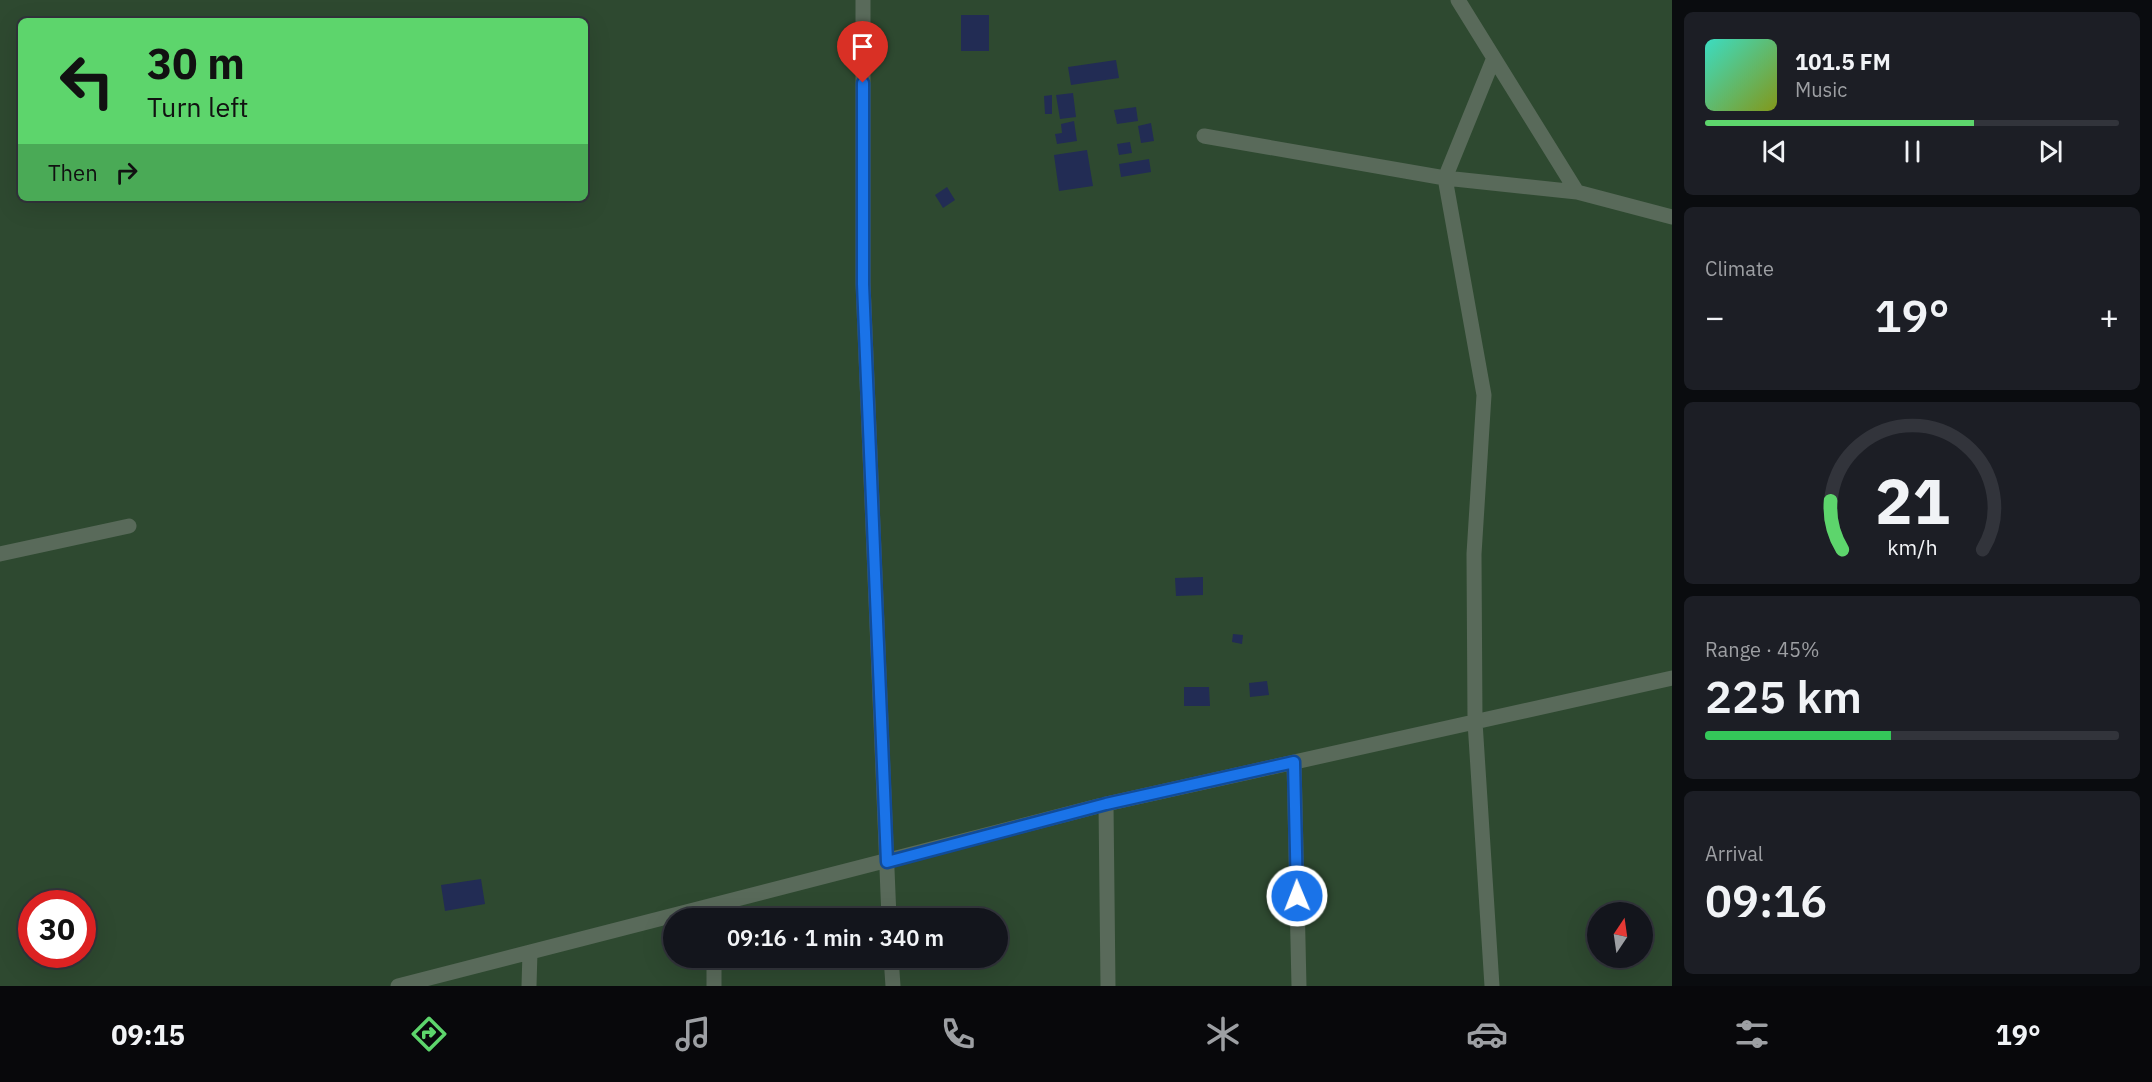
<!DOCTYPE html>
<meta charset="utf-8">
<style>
:root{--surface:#13151c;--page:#1c1e25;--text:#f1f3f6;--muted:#9d9fa3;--line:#32343b;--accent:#5dd56c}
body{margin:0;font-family:"IBM Plex Sans",sans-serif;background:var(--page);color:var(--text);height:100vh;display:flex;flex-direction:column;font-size:22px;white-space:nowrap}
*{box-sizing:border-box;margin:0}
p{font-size:20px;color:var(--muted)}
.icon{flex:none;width:33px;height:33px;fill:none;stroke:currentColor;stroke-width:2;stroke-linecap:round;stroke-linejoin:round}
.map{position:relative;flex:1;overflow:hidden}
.panel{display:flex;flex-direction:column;gap:12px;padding:12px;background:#0a0c0f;width:480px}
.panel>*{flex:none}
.guide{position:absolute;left:18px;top:18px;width:570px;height:183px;border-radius:9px;box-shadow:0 6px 24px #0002,0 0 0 2px var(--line);background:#5dd56c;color:#111;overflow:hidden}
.needle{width:39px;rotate:13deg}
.fabs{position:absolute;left:1587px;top:902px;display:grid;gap:12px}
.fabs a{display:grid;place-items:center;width:66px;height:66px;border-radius:50%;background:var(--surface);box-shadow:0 6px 24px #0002,0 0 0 2px var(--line);font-size:30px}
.speed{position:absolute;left:18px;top:890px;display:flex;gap:12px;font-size:30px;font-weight:700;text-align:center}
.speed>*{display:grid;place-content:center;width:78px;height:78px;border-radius:50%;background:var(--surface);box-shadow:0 6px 24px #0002,0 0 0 2px var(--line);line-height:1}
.speed .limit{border:9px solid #d22;background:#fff;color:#111}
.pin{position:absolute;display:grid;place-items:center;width:51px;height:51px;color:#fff;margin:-62px -26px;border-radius:50% 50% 50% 0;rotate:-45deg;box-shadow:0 0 6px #0007}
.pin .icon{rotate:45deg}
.me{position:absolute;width:66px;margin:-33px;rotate:359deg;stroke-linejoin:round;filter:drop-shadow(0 0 4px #0008)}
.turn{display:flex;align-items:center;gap:21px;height:126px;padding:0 30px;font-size:27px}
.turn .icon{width:78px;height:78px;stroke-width:2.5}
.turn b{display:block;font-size:42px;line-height:51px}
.then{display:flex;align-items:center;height:57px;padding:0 30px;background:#0003;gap:12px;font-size:22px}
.big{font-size:45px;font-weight:600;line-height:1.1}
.panel .tile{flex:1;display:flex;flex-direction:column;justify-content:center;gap:9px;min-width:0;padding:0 21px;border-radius:9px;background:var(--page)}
.panel .dial{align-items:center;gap:0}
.dial svg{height:156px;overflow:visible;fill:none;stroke:var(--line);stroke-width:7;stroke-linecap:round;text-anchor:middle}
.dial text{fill:var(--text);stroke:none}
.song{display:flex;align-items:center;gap:18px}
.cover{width:72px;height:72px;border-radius:9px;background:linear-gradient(135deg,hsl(170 70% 55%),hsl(70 70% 35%))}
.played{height:6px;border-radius:3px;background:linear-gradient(90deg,var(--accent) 65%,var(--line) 65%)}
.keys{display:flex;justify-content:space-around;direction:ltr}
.heat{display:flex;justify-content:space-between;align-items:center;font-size:33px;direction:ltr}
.charge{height:9px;border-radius:4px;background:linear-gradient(90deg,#34c759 45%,var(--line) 0)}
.trip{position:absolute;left:663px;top:908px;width:345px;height:60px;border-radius:30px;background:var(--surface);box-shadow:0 6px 24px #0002,0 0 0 2px var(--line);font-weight:600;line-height:60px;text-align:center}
.menu{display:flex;height:96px;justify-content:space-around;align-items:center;background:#08080b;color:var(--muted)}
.menu .icon{width:42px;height:42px}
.menu .active{color:var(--accent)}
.menu b{font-size:27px;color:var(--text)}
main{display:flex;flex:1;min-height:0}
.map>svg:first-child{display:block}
.green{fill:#2e4930;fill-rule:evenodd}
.building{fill:#222c54}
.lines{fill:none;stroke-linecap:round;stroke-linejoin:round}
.minor{stroke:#596a5a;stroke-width:15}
.route-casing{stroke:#114b97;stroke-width:15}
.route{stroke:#1a73e8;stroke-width:10}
</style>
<main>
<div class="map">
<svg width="1672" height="986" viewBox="0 0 1672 986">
<rect width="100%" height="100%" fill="#191c25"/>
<!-- green -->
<path class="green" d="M0,0H1672V986H0ZM21,21H585V198H21ZM32,903H82V954H32ZM1598,912H1642V957H1598ZM674,918H998V957H674Z"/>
<!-- building -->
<path class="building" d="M961,15H989V51H961Z
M1116,60L1119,78L1071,85L1068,67Z
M1073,93L1076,117L1060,119L1056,95Z
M1052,95V114H1045L1044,96Z
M1136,107L1138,121L1117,124L1114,110Z
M1074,121L1077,141L1057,144L1055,134L1062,133L1061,124Z
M1151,123L1154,141L1141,143L1138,126Z
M1130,142L1132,153L1119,155L1117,144Z
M1087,150L1093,186L1059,191L1054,155Z
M1149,159L1151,172L1121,177L1119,164Z
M947,187L955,200L943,208L935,195Z
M1203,577V595L1176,596L1175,578Z
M1233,634L1243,635L1242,644L1232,642Z
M1267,681L1269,695L1250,697L1249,683Z
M1184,687H1209L1210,706H1184Z
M481,879L485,904L445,911L441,885Z"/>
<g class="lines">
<!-- minor -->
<path class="minor" d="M863,0V283L889,918
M1458,0L1577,192L1672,217
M1204,136L1445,178L1577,192
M0,554L129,526
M1294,762L1299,986
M1106,804L1108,986
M891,957L893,986
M398,986L1106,804L1672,678
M529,986L530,952
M714,986V957
M1492,986L1475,722L1474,554L1484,395L1445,178L1493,60"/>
</g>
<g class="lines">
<defs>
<path id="route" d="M863,83V284L887,862L1106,804L1294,762L1297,896"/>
</defs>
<!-- route casing -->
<use href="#route" class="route-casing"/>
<!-- route -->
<use href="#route" class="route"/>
</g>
</svg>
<div class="fabs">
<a><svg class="needle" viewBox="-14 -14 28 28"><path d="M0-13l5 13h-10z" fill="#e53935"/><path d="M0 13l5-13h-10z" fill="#9d9fa3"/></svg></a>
</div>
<div class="speed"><div class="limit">30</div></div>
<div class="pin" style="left:863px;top:83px;background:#d93025"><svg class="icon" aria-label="arrive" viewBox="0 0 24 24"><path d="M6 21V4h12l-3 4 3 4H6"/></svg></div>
<svg class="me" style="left:1297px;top:896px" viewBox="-20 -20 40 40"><circle r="17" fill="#1a73e8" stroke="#fff" stroke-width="3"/><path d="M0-11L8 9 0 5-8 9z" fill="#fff"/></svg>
<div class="trip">09:16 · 1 min · 340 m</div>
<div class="guide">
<div class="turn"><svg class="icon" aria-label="left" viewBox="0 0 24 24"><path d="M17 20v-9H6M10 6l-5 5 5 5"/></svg><div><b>30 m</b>Turn left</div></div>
<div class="then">Then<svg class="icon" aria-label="right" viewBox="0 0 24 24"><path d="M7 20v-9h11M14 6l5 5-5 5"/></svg></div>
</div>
</div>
<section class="panel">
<div class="tile">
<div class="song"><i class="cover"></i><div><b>101.5 FM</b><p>Music</p></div></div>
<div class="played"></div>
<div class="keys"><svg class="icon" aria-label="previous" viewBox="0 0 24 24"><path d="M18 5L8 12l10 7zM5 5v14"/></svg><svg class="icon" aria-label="pause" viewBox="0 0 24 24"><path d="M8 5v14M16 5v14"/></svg><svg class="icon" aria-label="next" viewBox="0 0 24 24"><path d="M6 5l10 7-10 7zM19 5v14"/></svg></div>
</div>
<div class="tile"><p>Climate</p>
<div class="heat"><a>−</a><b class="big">19°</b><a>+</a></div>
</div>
<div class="tile dial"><svg viewBox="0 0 100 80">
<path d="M14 69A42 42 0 1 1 86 69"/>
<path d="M14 69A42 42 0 0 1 8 44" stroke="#5dd56c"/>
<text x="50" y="56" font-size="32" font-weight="700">21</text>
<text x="50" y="72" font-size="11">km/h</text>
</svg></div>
<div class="tile"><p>Range · 45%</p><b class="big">225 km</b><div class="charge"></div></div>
<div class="tile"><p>Arrival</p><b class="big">09:16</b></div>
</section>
</main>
<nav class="menu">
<b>09:15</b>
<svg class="icon active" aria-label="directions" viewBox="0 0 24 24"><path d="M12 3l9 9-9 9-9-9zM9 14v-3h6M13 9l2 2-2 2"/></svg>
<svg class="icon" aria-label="music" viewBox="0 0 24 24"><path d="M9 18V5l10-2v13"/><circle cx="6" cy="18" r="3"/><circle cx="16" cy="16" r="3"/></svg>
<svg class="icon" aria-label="phone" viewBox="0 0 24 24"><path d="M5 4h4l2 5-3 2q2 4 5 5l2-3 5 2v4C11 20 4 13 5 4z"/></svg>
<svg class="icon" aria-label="climate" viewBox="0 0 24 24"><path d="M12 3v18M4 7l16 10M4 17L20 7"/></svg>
<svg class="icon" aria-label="car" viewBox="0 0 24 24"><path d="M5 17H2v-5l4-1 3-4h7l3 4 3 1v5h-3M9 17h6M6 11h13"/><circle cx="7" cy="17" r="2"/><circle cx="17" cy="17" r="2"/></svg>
<svg class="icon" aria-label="filters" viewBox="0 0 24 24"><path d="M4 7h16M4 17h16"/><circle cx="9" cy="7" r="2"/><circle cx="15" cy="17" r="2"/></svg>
<b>19°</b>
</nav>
